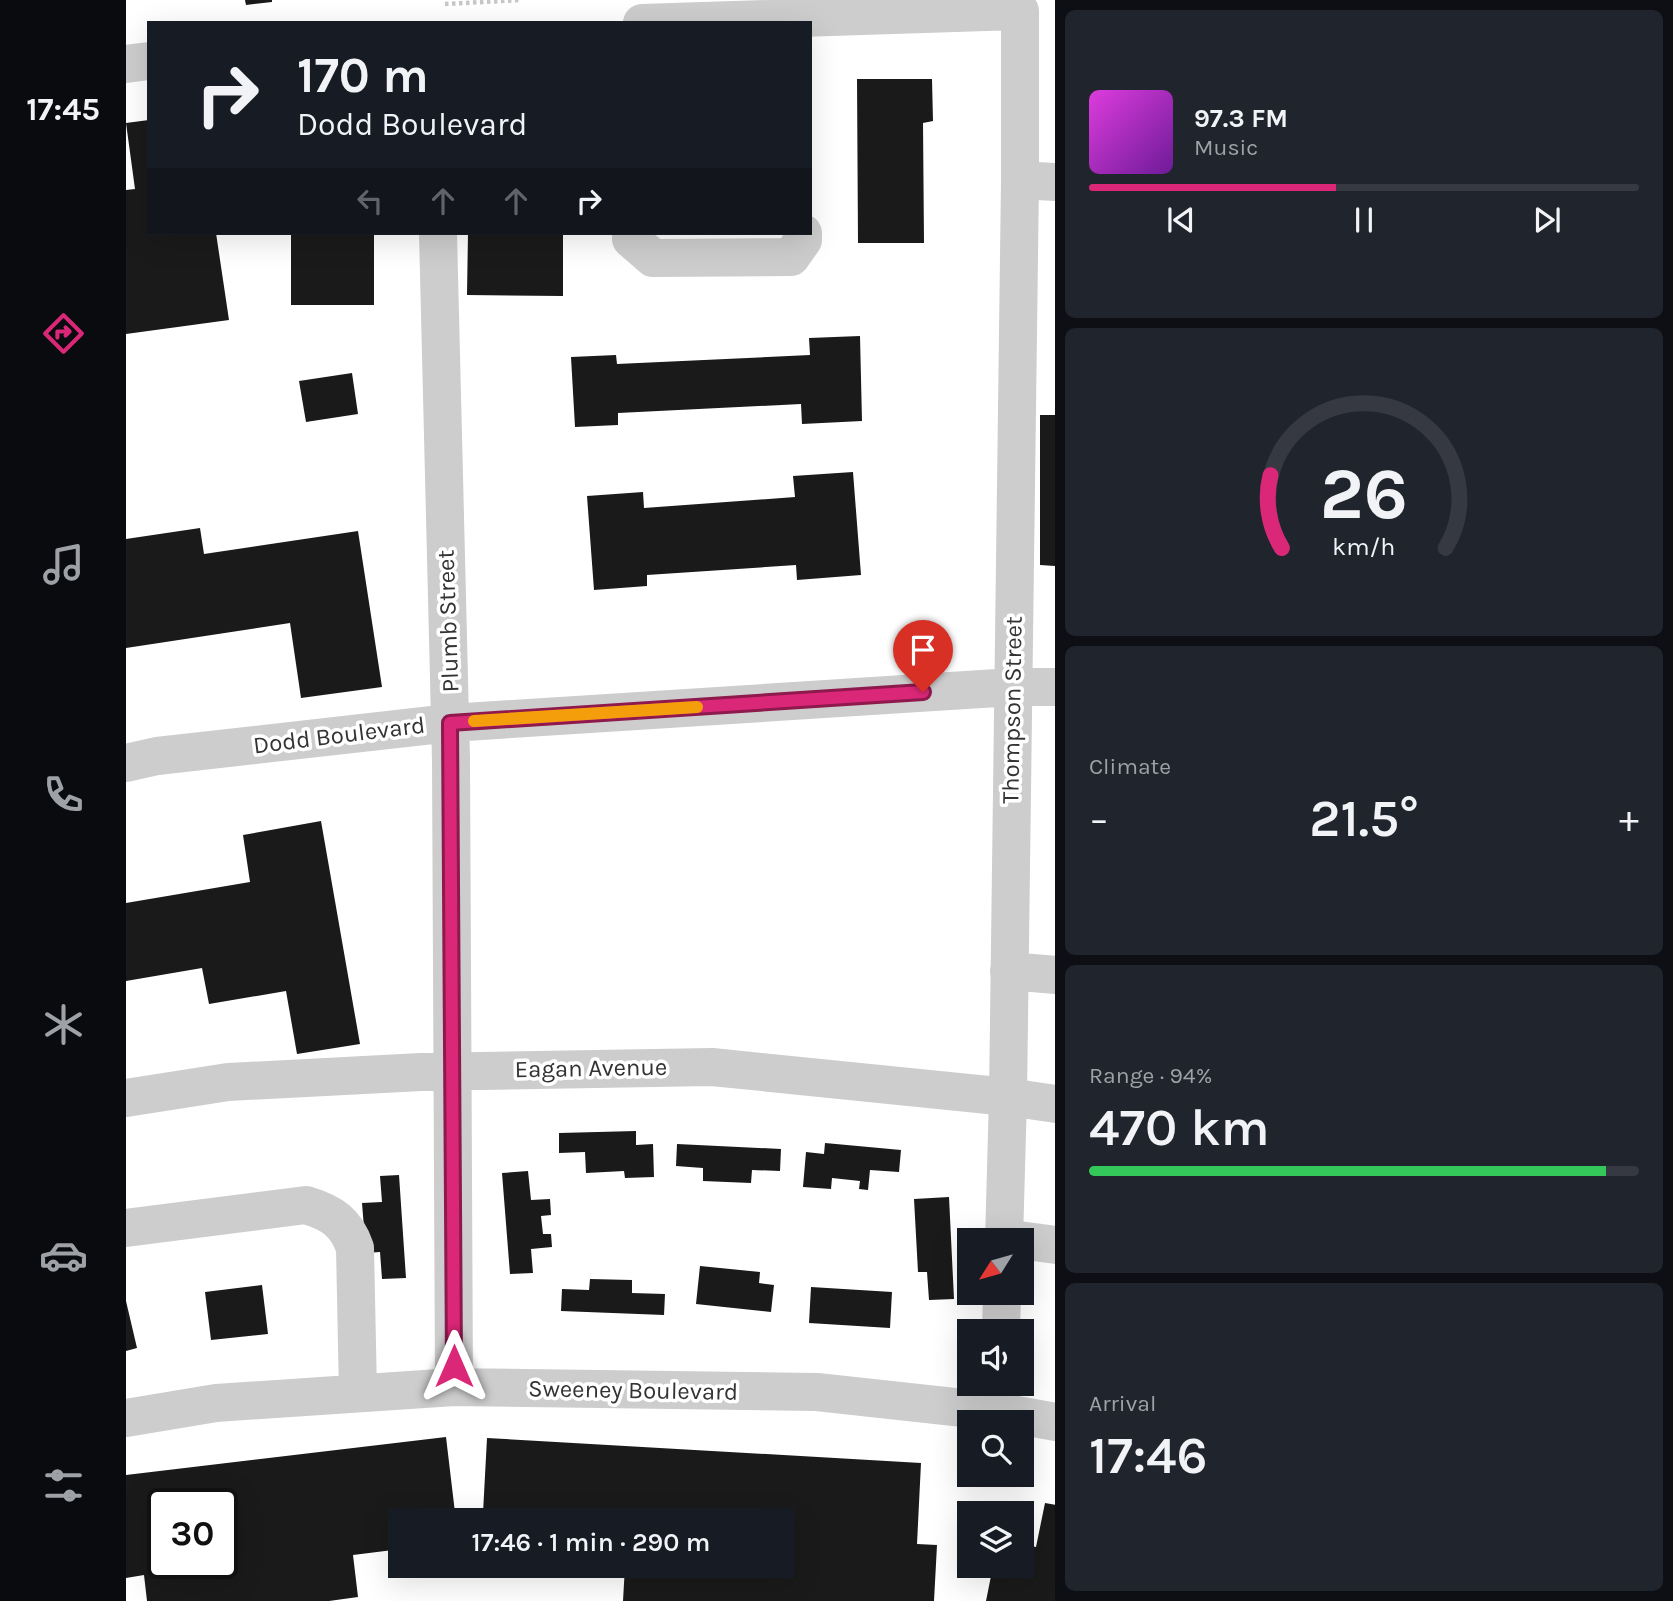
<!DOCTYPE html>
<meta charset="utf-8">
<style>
:root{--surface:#171b24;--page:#20242c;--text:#f1f3f6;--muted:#9ea1a6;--line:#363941;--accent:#db2777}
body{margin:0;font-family:Karla,sans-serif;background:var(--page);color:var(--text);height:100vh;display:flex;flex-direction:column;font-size:26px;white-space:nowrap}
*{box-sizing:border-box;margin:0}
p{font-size:23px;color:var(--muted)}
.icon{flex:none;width:38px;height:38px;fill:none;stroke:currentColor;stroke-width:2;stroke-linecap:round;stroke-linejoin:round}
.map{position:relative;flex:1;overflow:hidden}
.side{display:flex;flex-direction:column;gap:10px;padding:10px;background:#0d0f14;width:618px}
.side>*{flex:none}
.banner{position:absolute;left:21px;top:21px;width:665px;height:214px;border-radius:0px;box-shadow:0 7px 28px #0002;background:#171b24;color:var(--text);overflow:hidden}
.needle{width:46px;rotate:233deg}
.tools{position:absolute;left:831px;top:1228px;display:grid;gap:14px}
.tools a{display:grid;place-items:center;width:77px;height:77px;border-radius:0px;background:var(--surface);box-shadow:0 7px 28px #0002;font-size:35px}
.speed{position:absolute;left:21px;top:1488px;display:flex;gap:14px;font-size:35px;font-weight:700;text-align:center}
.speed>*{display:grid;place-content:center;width:91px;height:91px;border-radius:50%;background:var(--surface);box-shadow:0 7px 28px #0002;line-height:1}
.speed .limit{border:4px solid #111;border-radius:10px;background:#fff;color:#111}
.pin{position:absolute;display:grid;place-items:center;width:60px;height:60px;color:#fff;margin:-72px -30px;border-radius:50% 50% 50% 0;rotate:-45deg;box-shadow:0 0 7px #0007}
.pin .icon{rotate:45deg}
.me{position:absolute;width:77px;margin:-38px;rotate:0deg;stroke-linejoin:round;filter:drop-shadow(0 0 5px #0008)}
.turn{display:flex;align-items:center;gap:24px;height:147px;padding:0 35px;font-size:32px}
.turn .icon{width:91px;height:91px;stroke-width:2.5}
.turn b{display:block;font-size:49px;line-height:60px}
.lanes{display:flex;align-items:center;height:66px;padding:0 35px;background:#0003;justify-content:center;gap:35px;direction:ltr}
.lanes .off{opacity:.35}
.big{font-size:52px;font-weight:600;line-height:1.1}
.side .card{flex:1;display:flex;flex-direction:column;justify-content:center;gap:10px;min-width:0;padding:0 24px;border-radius:10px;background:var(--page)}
.side .dial{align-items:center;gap:0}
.dial svg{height:182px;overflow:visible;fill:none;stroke:var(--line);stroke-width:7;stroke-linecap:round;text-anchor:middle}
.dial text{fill:var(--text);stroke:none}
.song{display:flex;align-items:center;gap:21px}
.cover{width:84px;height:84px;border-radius:10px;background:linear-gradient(135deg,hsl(300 70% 55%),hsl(280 70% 35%))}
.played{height:7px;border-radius:4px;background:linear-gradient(90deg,var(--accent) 45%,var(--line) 45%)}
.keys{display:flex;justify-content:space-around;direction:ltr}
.heat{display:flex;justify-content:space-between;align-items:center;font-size:38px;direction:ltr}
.charge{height:10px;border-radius:5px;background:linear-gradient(90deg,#34c759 94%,var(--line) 0)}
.trip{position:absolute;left:262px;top:1508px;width:406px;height:70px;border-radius:0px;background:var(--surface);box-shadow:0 7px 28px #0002;font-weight:600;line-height:70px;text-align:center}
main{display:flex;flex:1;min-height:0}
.tabs{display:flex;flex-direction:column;width:126px;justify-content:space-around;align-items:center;background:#090b0e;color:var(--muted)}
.tabs .icon{width:49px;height:49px}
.tabs .current{color:var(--accent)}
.tabs b{font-size:32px;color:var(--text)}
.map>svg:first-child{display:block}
.building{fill:#1a1a1a;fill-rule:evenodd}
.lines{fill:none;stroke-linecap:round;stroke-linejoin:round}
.path{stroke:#c7c7c7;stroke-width:4.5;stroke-dasharray:3.5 3.5;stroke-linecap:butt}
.minor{stroke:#cdcdcd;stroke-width:38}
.route-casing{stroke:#8e194d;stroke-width:18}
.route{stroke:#db2777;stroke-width:12}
.slow{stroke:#f59e0b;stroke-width:12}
.labels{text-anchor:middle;stroke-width:7;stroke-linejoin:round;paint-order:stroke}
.street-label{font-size:24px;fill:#333;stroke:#fff}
</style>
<main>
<nav class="tabs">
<b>17:45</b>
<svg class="icon current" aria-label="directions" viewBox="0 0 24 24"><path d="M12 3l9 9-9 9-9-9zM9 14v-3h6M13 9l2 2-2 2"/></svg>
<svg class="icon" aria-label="music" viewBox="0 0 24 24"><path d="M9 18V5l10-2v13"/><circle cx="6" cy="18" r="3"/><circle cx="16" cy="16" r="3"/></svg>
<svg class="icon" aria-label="phone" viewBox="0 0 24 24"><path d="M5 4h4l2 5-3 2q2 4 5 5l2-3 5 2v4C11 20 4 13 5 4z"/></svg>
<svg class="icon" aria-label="climate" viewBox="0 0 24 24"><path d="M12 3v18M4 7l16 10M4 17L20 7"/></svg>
<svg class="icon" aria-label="car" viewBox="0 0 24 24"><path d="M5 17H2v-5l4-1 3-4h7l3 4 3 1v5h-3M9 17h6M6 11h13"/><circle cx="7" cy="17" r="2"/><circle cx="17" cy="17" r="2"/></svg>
<svg class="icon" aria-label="filters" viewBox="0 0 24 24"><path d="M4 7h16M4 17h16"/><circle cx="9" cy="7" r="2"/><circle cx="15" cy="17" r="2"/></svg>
</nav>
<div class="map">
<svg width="930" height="1601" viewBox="0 0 930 1601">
<rect width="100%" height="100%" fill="#fff"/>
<!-- building -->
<path class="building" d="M119,0H146V2L120,5Z
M731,79H806L807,121L797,123L798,243H732Z
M23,120V233H90L103,320L0,334V190L9,189L0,123Z
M165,233H248V305H165Z
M342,233H437V296L341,295Z
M734,336L736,421L676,424L675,404L492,413V425L449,427L445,357L490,355L491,364L684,355L683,338Z
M226,373L232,414L180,422L173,381Z
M914,415H930V566L914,565Z
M727,472L735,575L671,580L670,565L521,575V586L468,590L461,496L517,492L518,508L669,497L667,476Z
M74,528L78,554L232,531L256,687L175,698L164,623L0,648V539Z
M195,821L234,1044L171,1054L160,991L83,1004L76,968L0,981V903L124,882L117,835Z
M510,1131V1145L527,1144L528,1177L499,1178L498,1171L460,1173L459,1152L433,1153V1133Z
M699,1143L775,1150L773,1172L744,1170L742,1190L733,1189L734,1181L706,1178L705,1189L677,1187L680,1152L698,1154Z
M551,1144L655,1149L654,1171L626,1170L625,1183L577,1181V1168L550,1166Z
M402,1171L405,1200L424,1199L425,1215L415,1216L417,1234H425L426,1247L405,1249L407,1273L384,1274L376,1173Z
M273,1175L280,1278L256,1279L254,1252L240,1253L236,1203L256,1202L254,1176Z
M823,1197L828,1299L803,1300L801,1272H792L788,1199Z
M574,1266L634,1272L633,1283L648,1285L645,1312L570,1304Z
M464,1279L506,1280V1293L539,1294L538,1315L435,1311L436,1289L463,1290Z
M136,1285L142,1334L85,1340L79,1292Z
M685,1287L766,1292L764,1328L683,1323Z
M0,1301L11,1348L0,1351Z
M320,1437L330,1521H275V1549L227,1555L232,1597L203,1601H21L18,1575L0,1578V1475ZM37,1503H96V1563H37Z
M361,1438L795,1463L791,1544L811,1545L808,1601H497L499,1566H656V1521H488L357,1513Z
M919,1503L930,1505V1601H860L867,1566H896V1544L910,1547Z"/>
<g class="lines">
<!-- path -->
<path class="path" d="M319,4L394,0"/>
<!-- minor -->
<path class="minor" d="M516,23L894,11V180L882,1097L878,1241
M0,64L23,61
M894,180L930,182
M312,233L325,760L328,1387
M505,233V239L527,258L665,257L677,240V233
M0,763L31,756L324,723L887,687H930
M883,971L930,975
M0,1098L102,1082L295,1072L586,1067L882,1097L930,1104
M0,1228L180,1205C206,1213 220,1222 229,1248L232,1393
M878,1238L930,1245
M875,1332L876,1293
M0,1418L90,1403L328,1387L691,1392L874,1412L930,1422"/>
</g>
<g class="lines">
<defs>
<path id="route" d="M328,1366L324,723L797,692"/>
</defs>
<!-- route casing -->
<use href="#route" class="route-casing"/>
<!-- route -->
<use href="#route" class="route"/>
<!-- slow -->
<path class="slow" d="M348,721L571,707"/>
</g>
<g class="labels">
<!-- street labels -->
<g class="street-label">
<text transform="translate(322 621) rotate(-92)" y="8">Plumb Street</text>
<text transform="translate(886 710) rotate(-89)" y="8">Thompson Street</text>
<text transform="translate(213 735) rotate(-7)" y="8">Dodd Boulevard</text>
<text transform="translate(465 1068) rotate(-1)" y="8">Eagan Avenue</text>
<text transform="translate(507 1390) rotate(1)" y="8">Sweeney Boulevard</text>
</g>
</g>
</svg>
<div class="tools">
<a><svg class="needle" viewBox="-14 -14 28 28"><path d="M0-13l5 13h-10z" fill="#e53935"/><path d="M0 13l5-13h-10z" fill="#9ea1a6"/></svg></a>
<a><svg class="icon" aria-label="sound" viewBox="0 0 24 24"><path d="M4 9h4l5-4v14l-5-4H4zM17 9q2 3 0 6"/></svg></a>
<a><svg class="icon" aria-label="search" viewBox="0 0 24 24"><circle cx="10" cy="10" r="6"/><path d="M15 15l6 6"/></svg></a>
<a><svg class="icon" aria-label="layers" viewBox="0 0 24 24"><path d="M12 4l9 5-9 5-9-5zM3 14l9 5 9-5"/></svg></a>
</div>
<div class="speed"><div class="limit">30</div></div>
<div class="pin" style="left:797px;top:692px;background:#d93025"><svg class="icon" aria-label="arrive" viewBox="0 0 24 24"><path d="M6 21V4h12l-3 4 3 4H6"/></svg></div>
<svg class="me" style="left:328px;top:1366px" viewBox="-20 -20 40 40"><path d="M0-17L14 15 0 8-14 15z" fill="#db2777" stroke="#fff" stroke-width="4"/></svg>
<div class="trip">17:46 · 1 min · 290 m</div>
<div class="banner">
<div class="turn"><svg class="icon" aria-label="right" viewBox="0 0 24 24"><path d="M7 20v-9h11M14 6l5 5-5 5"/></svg><div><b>170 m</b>Dodd Boulevard</div></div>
<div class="lanes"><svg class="icon off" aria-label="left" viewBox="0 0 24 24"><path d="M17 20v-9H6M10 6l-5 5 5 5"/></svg><svg class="icon off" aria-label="ahead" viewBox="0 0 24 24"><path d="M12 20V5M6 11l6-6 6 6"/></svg><svg class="icon off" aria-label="ahead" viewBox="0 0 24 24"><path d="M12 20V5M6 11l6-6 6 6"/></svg><svg class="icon" aria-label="right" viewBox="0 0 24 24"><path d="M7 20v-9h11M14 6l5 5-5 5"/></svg></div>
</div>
</div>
<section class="side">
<div class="card">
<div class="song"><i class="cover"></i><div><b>97.3 FM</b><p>Music</p></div></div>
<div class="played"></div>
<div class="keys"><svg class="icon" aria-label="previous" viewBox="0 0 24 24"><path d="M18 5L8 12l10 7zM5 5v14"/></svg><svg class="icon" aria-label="pause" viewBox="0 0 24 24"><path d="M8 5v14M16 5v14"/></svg><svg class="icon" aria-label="next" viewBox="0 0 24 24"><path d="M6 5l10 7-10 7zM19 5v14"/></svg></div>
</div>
<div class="card dial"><svg viewBox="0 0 100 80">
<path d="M14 69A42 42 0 1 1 86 69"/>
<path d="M14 69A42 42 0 0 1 9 37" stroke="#db2777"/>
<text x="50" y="56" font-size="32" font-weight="700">26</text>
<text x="50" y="72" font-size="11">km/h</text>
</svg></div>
<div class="card"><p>Climate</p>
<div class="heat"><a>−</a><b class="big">21.5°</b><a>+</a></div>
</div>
<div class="card"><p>Range · 94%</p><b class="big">470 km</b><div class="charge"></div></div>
<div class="card"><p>Arrival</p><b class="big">17:46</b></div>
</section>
</main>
